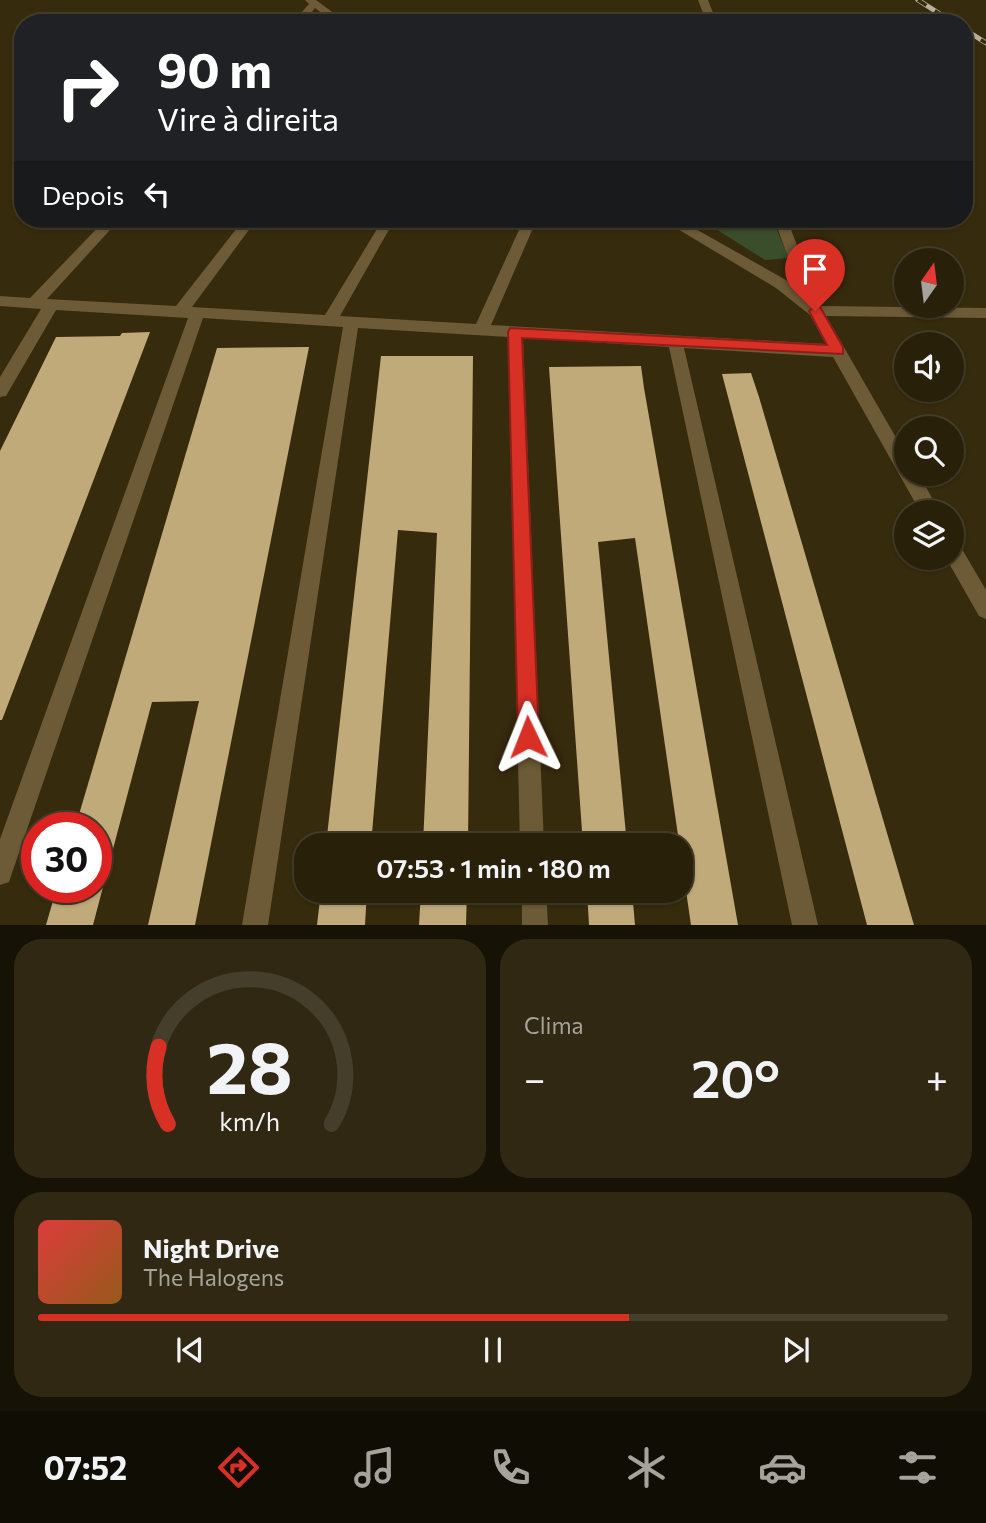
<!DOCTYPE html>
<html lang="pt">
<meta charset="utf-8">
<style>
:root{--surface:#29200a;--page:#312813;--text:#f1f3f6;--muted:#a5a39c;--line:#453e2b;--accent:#d93025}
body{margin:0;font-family:Commissioner,sans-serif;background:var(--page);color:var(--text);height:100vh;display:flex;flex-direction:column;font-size:26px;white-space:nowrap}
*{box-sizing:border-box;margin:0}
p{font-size:23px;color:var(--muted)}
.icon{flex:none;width:38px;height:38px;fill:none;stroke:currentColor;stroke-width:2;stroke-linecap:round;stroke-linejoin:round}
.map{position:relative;height:925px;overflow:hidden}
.panel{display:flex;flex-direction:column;gap:14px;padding:14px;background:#171206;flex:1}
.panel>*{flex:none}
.banner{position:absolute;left:14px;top:14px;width:959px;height:214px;border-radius:28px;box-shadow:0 2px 5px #0004,0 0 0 2px var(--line);background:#202124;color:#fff;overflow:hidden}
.needle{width:46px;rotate:14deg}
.tools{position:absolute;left:894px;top:248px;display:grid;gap:14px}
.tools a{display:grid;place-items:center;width:70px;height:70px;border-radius:50%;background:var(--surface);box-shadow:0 2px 5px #0004,0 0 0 2px var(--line);font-size:35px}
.speed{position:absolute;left:21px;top:812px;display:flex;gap:14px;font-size:35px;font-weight:700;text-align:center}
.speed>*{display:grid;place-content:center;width:91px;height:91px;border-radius:50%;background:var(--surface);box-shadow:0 2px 5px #0004,0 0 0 2px var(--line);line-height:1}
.speed .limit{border:10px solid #d22;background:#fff;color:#111}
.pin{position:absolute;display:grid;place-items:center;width:60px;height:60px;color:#fff;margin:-72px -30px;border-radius:50% 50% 50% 0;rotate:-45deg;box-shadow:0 0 7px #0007}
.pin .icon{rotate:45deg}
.me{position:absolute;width:77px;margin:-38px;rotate:358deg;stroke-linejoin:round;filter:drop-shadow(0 0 5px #0008)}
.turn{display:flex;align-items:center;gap:24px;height:147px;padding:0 28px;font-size:32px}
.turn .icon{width:91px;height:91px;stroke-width:2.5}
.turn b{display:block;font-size:49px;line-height:60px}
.then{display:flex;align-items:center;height:66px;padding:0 28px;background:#0003;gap:14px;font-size:26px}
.big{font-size:52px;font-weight:600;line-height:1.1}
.panel .tile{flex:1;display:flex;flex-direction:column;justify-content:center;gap:10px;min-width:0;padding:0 24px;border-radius:28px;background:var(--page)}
.panel .dial{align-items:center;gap:0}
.dial svg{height:182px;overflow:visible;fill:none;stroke:var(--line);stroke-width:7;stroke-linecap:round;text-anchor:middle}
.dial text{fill:var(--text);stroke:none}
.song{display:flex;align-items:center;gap:21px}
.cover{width:84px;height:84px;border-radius:10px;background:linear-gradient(135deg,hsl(0 70% 55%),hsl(30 70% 35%))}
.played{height:7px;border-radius:4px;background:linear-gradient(90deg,var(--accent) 65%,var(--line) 65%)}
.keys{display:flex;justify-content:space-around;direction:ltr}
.heat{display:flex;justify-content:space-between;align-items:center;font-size:38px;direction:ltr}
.panel .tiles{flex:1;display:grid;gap:14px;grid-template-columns:1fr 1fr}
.tile:last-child{grid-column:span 2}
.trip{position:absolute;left:294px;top:833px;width:399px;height:70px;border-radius:28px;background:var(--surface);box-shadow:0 2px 5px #0004,0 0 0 2px var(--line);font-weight:600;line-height:70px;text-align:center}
.dock{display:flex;height:112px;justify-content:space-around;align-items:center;background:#100d04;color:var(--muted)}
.dock .icon{width:49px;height:49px}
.dock .active{color:var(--accent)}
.dock b{font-size:32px;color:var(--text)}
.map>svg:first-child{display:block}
.green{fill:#3b4e2c}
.building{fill:#c0aa7a}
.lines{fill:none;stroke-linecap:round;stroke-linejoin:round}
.minor{fill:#6d5a36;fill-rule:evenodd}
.rail-casing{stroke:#b8af9c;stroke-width:5}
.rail{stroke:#372b0d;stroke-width:3.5;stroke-dasharray:10;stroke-linecap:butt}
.route{fill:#d93025;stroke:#8d1f18;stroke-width:2}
</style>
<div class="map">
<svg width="986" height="925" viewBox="0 0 986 925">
<rect width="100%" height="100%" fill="#372b0d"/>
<!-- green -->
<path class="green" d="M700,219H772L789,258L765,260Z"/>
<!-- building -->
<path class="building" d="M150,332L2,720H0V451L56,337L120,336L122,333Z
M309,347L195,925H148L199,701L152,702L104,883L96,882V828H75L217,348Z
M381,356H473L468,845H423L437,533L398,530L371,845H326Z
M641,366L644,388L738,925H691L635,538L598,542L627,845H583L549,367Z
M751,373L759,397L914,925H867L722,374Z
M57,887H103L93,925H46Z
M321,891H367L365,925H317Z
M421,891H467L466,925H419Z
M587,891H632L635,925H589Z"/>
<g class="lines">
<!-- minor -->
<path class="minor" d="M305,0H316L347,23H335L315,8L303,23H292L309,4Z
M698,0H708L717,23H707Z
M106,219H120L47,299L176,306L244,219H257L192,307L325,315L383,219H395L340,316L476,324L524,219H537L491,325L826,344L810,315L776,288L661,219H678L786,280L801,292L774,219H787L820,306L986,308V318L826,316L906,455V474H919L940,513H921L833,357L684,348L818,925H792L669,347L523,338L544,845H520L508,337L358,328L268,925H242L343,327L203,318L12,873L9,882L0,885V839L188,318L56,310L6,396L0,397V377L41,309L0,306V296L30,298Z
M952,541L959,544L986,590V619L979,616L946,558H952Z
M522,891H546L548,925H522Z"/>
<defs>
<path id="rail" d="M918,0L954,23
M964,29L986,43"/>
</defs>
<!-- rail casing -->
<use href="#rail" class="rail-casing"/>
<!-- rail -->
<use href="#rail" class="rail"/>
</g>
<!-- route -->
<path class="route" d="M815,306L820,307L843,347V354L522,338L539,737L536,744L528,747L521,744L518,737L508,332L510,328L827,345L809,311Z"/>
</svg>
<div class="tools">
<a><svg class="needle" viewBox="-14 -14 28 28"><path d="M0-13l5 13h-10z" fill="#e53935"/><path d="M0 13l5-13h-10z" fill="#a5a39c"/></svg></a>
<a><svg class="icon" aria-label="sound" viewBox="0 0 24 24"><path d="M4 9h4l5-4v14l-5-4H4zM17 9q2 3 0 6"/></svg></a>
<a><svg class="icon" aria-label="search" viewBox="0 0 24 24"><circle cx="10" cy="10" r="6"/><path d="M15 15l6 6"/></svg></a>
<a><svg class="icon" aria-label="layers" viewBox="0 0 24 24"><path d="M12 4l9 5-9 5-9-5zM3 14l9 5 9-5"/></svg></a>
</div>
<div class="speed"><div class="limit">30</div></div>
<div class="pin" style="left:815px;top:311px;background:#d93025"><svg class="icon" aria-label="arrive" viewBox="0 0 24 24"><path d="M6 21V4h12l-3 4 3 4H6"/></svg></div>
<svg class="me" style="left:528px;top:737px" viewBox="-20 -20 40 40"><path d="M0-17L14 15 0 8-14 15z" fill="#d93025" stroke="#fff" stroke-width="4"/></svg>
<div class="trip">07:53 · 1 min · 180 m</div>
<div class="banner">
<div class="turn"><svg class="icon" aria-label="right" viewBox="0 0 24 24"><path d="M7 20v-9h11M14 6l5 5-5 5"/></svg><div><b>90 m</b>Vire à direita</div></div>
<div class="then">Depois<svg class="icon" aria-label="left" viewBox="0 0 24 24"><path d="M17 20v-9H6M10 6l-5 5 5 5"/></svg></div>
</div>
</div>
<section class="panel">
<div class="tiles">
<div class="tile dial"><svg viewBox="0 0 100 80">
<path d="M14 69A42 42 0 1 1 86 69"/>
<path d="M14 69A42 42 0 0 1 10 35" stroke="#d93025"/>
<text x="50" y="56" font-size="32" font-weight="700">28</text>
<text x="50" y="72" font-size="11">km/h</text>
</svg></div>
<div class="tile"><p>Clima</p>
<div class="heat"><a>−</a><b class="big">20°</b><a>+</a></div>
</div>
<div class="tile">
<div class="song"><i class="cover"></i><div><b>Night Drive</b><p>The Halogens</p></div></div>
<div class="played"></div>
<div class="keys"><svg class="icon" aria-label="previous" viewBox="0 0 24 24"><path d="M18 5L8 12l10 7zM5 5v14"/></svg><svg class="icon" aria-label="pause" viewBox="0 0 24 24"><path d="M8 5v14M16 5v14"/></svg><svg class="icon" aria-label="next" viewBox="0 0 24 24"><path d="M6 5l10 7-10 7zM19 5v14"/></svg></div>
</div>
</div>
</section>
<nav class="dock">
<b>07:52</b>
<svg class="icon active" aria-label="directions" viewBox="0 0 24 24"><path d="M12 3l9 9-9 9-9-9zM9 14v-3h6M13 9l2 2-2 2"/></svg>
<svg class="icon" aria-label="music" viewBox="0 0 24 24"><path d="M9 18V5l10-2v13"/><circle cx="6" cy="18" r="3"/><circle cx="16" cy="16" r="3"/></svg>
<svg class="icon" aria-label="phone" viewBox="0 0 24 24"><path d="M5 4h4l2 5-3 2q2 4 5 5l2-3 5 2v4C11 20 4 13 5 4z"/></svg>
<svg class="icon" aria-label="climate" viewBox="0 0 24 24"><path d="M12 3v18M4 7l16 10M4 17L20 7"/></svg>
<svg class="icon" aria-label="car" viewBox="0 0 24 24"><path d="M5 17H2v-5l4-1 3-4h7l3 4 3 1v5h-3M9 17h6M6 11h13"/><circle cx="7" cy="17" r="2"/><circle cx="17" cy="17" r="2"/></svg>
<svg class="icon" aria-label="filters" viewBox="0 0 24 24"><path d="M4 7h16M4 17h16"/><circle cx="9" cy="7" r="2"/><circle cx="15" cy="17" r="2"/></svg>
</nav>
